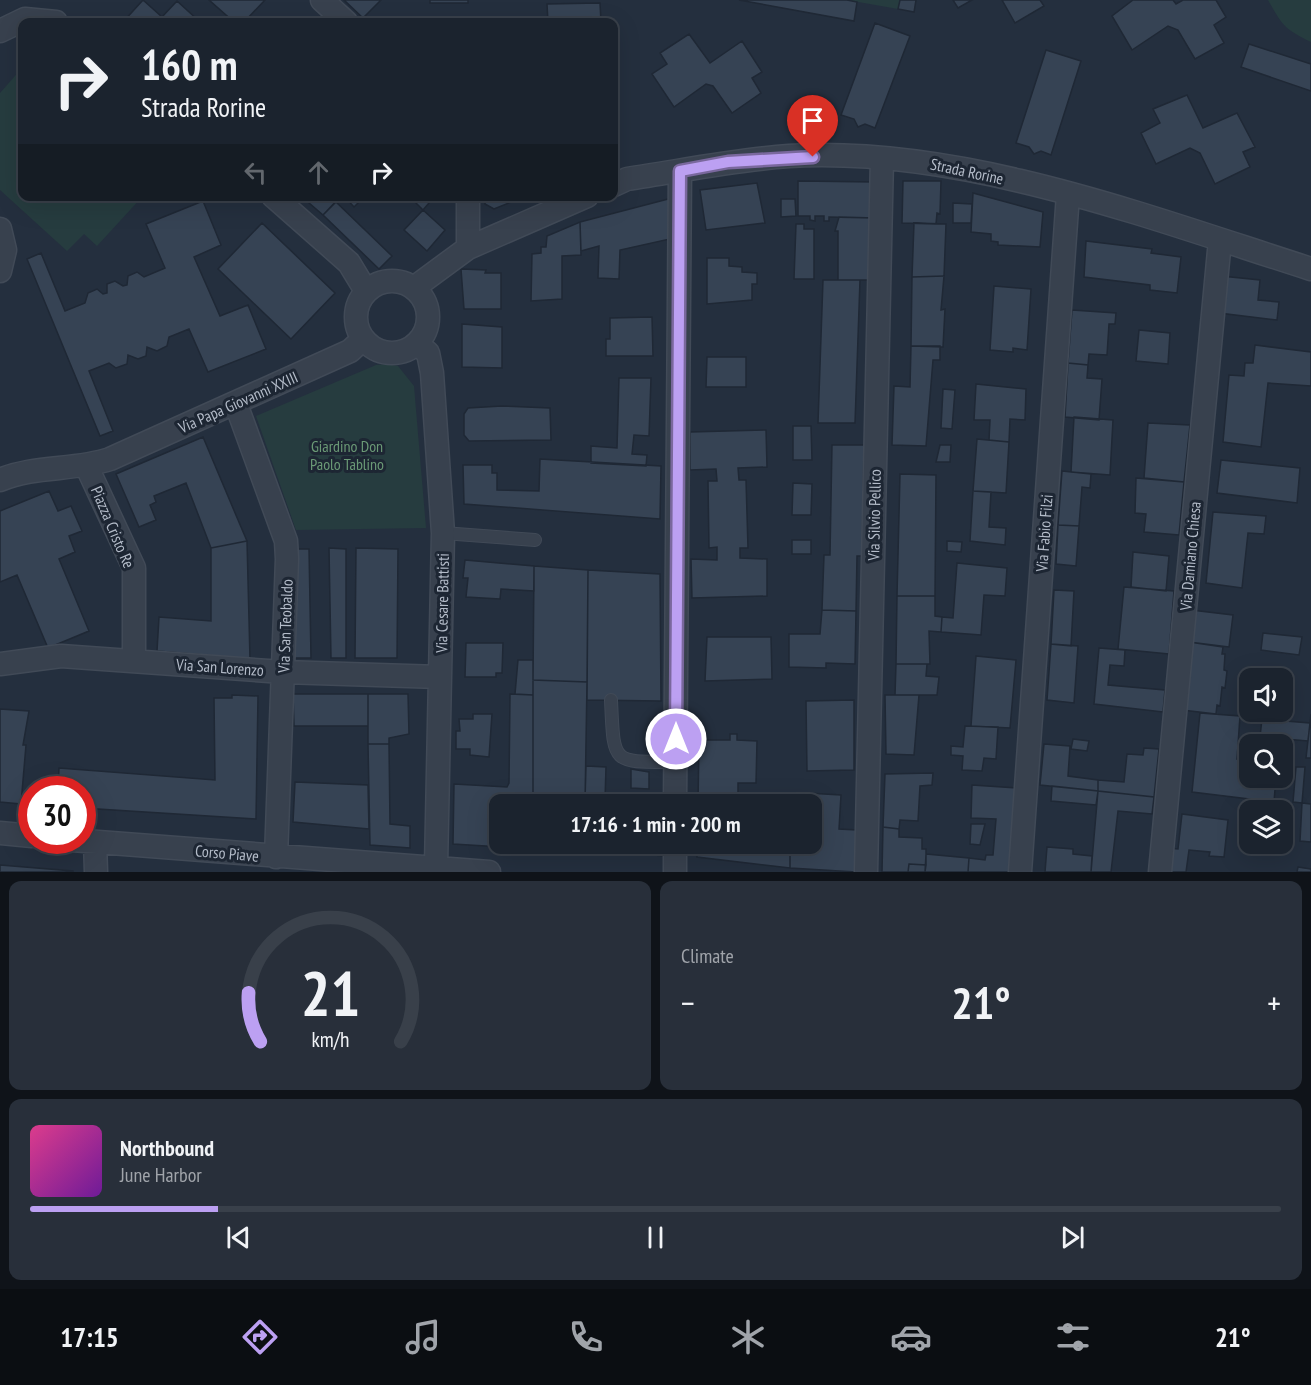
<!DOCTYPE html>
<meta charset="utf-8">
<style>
:root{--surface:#1b232e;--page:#282f3a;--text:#f1f3f6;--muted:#a0a4aa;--line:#39404a;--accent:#bca0f2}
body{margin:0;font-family:"PT Sans Narrow",sans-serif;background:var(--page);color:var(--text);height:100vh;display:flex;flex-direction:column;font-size:22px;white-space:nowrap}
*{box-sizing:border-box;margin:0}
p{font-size:20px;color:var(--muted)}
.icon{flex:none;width:33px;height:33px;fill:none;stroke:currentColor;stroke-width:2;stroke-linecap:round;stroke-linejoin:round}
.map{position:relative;height:872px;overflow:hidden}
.sheet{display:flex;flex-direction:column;gap:9px;padding:9px;background:#0f1319;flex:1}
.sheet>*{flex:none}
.hud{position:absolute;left:18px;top:18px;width:600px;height:183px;border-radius:12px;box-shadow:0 6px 24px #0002,0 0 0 2px var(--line);background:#1b232e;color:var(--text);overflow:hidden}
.fabs{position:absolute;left:1239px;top:668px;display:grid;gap:12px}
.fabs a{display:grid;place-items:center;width:54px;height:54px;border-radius:12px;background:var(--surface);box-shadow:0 6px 24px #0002,0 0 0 2px var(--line);font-size:30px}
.speed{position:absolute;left:18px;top:776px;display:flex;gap:12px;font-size:30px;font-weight:700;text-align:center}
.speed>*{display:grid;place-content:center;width:78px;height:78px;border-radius:50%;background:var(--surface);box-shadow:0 6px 24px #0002,0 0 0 2px var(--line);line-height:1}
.speed .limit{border:9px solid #d22;background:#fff;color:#111}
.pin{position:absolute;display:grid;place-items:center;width:51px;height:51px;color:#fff;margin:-62px -26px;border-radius:50% 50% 50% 0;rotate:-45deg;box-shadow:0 0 6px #0007}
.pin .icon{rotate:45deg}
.me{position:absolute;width:66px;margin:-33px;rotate:0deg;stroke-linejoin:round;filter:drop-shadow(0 0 4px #0008)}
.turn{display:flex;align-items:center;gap:21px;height:126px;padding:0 24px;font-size:27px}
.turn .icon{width:78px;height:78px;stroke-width:2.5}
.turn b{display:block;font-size:42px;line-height:51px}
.lanes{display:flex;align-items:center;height:57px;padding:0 24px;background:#0003;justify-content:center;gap:30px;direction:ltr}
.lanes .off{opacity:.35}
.big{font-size:45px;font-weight:700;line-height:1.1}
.sheet .tile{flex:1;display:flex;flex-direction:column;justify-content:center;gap:9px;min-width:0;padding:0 21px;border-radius:12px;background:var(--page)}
.sheet .dial{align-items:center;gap:0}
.dial svg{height:156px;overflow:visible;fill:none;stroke:var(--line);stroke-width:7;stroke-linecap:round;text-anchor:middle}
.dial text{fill:var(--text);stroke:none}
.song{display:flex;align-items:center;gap:18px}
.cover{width:72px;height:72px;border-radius:9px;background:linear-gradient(135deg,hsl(330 70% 55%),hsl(280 70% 35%))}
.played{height:6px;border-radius:3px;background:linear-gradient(90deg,var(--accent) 15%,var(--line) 15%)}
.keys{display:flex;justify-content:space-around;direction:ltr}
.heat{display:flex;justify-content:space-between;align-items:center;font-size:33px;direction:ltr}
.sheet .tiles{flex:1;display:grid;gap:9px;grid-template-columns:1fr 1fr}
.tile:last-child{grid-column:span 2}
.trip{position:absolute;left:489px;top:794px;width:333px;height:60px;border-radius:12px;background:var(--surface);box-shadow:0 6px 24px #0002,0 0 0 2px var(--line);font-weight:700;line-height:60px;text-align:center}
.tabs{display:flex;height:96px;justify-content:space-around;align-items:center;background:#0b0e12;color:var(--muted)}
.tabs .icon{width:42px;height:42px}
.tabs .active{color:var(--accent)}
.tabs b{font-size:27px;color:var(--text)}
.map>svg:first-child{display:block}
.green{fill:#263c3f}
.building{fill:#364354;stroke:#1f2835;stroke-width:1.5}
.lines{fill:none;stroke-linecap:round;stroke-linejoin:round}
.lane-casing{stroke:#414a57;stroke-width:14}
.street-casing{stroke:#414a57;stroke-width:25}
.lane{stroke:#38414e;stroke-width:12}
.street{stroke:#38414e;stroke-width:22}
.route-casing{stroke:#7a689d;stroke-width:15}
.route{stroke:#bca0f2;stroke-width:10}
.labels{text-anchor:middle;stroke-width:6;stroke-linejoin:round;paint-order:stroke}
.street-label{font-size:16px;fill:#b4bcc9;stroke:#1d2633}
.park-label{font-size:16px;fill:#6b9a76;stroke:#1d2633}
</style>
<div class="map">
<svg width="1311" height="872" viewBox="0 0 1311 872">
<rect width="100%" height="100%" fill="#242f3e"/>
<!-- green -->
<path class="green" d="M847,0H900L898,9Z
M1268,0H1311V42C1283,28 1283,26 1268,0Z
M22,68V196L142,197L97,246L84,234L67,251L0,190V93Z
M387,364L398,366L414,386L426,528L296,530L256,416L376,365Z"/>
<!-- building -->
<path class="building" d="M143,0L162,17L177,1L200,22H123Z
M209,0H265L244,22H234Z
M344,0H381L363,18Z
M430,0H468V3H430Z
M739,0H847L857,2L854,21Z
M900,0H916L914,12L898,9Z
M953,0H972L958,8Z
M1002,0H1040L1044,6L1015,23Z
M1133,0H1173L1176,4L1183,0H1216L1226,17L1214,25L1224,43L1195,59L1178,30L1168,26L1132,50L1112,16Z
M600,3L601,22H548L547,4Z
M875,23L910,36L875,128L865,124L858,127L854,119L841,115Z
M689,34L710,63L742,41L762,72L752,78L761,93L732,113L713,86L706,84L674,107L652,74L667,64L660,53Z
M1249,44L1311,64V91L1241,67Z
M1046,50L1081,61L1051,155L1041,151L1034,154L1029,147L1016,143Z
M1187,95L1203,128L1237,113L1255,147L1243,152L1250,167L1215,184L1200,153L1190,148L1156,164L1141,133L1160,123L1153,109Z
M798,181L875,182L874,218L829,217V221H824V216H815V221L810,220V216H798Z
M903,181H941L940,214L937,213L936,224L902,223Z
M757,183L765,223L706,230L700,190Z
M973,193L1043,212L1040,247L998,245V242L991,241V234L971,232Z
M301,196H341L323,215Z
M344,196H357L361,200L354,207Z
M409,196H435L423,210Z
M485,196H526L494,209L485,204Z
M672,198L670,239L620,250L619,279L598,278L599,246L581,251L580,222Z
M781,199H795L796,216L781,217Z
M203,201L221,245L194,257L220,316L248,305L266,349L208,372L189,329L169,337L167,346L157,351L147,347L146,356L138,359L128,355L127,364L116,368L109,363L89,371L113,431L100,436L27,259L41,253L65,311L85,303L88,293L97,289L103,294L107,293V284L115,281L123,286L127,285L128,276L137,272L144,277L165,268L146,224Z
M336,202L392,256L379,269L323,215Z
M953,203L972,204L971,223H953Z
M423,210L445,230L427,251L404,230Z
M839,217L874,218L871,280H838V231H835Z
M580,222L581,255L562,256V299L531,301L532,254L541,253V247H546L547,236Z
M262,223L335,293L291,339L218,269Z
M914,223L946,224L944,276L912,277Z
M796,224H804V229H814V279H794Z
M1086,241L1152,249L1151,253L1181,257L1177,293L1150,290V285L1084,277Z
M707,258H729V266L742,267V272L757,273V284H752V300L707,304Z
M461,269L486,270L485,273H501V309H464Z
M944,276L941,310L945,309L943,347L911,346L912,277Z
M1221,276L1260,280L1258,300L1279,302L1277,320L1219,313Z
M823,280H860L855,423H818Z
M994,286L1031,289L1027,350L1013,348V352L990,350Z
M1072,310L1116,313L1115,324H1109L1107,355L1089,354L1088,365L1068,363Z
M652,317L653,356H606V339H610V318Z
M462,324L502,327V368L462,367Z
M1139,330L1170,333L1168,364L1136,361Z
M1255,345L1311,352V386L1268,383L1261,447L1223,442L1229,375L1244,376L1245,363H1253Z
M911,346H940V360H933L926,446L892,445L894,386L910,387Z
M707,357H746V387H706Z
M1068,363L1088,365L1087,378L1102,379L1099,420L1065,417Z
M619,378H651L649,436L634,435L632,454L647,455L646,466L591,463V446L617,448Z
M976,384L1026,389L1025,420L1010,419L1009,442L989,440L990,420H974Z
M943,389L955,390L952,429L941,428Z
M502,406L550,408L551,440L469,441L464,435V414L468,408Z
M1074,417L1113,420L1110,475L1071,472Z
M1148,423L1190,425L1184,482L1144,478Z
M793,426H811L812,460H793Z
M766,430L767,467L738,468L739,480H746L748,548H740V558L767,559V596L692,598L691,559L717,560V547L709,548L708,481H717L716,469L690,470V432Z
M203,437L241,527L247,541L211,548L186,483L154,496L156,502L150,505L156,520L139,527L116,474Z
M977,439L1009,442L1006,493L973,491Z
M832,445H864L862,556H857L856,611L822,610L824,555H830Z
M940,445H951L950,462H936Z
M540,459L661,466L660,519L464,504L463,465H492V473H497V490L539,491Z
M1221,460L1300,468L1297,503L1217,493Z
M1062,471L1091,474L1090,488L1082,487L1079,526L1058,525Z
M900,474L936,475L935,596H897Z
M1136,478L1184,482L1179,535L1144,532L1146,514L1135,513Z
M793,483L812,484L811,515H792Z
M49,491L58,511L71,506L82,531L69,536L75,552L59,559L89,631L48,648L17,575L0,582V511Z
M973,491L991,492L989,527L1006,528L1005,545L970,541Z
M1213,512L1266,516L1264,534L1248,533L1242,588L1206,583Z
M1058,525L1079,526L1076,566L1056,564Z
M792,540H811V554H792Z
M247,541L250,659L157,651L159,617L211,621V548Z
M947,541L962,542L961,552L947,551Z
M329,548L346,549V658H331Z
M356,548L398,549L397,658H355Z
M291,549H309L311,658H293Z
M1133,552L1169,556L1166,591L1131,587Z
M465,560L534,566V591L501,589L500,599L466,597L468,578H463Z
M957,563L1007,568L1005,596L984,595L981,635L941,632L942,617L953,618Z
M534,566L588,570L587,682L533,680Z
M588,570L660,574L661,701L587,700Z
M1124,587L1174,591L1169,654L1118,649Z
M1054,590L1074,591L1071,646L1051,644Z
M897,596H935V616L942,617L941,632L929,631L930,664H896Z
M822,610L856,611L855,664L826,663V668L789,667V634H820Z
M1191,610L1233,615L1229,647L1189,642Z
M1263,633L1302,637L1299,655L1261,650Z
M707,637H771L772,679L705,681Z
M1189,642L1223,647L1222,654H1225L1224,670L1227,671L1225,688L1222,687L1220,706L1217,705L1216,714L1182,710Z
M466,643H503L502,673H496V677H465Z
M1051,644L1078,646L1074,703L1047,700Z
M1099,648L1125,650L1124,666L1110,665L1108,685L1165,690L1163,712L1094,704Z
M976,656L1016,660L1010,728L971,726Z
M518,660H533V695L515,694Z
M896,664H927L926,676L939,677L937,695H895Z
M533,680L587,682L585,804H533Z
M293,694H368V726H294Z
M368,694H408L409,734L389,738V744H368Z
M510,694L533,695V804H500V843H533V849L453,844L454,784L507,787L509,783Z
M232,695L258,696L256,819L82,808V789H58L59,768L215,780L214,698H232Z
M885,695H919L914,755L886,754Z
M854,700V770L807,771L806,701Z
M0,709L29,711L23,745H26L21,804L0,802Z
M1200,713L1240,716L1237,759L1250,761V777H1276L1274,802L1192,792Z
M473,714H492L489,757L470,755V749H456V731H460L459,719H473Z
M1311,714V758H1306Z
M1262,719L1310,723L1308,741L1260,737Z
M965,726L998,727L996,759L984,758L982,771L962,770L963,756L951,755V746L963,747Z
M730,734H737V740L757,741L756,783H738V804H698L699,740H730Z
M1073,739L1089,741L1087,751L1071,749Z
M368,744H389L390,824L410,826V848L370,845Z
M1044,744L1070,746L1068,776L1098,780V791L1040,785Z
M1144,748L1159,749L1154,797L1098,791V780L1124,782L1127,754L1143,755Z
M586,766L606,767L605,800H585Z
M1296,767H1305L1302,803L1293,802Z
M631,769L649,772V789L631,788Z
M933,773L932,785L920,786L918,821L900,820L899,829L883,827L885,774Z
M295,782L368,785L369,829L293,822Z
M972,785L1017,788L1011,872H968L969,858L985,860L986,855H993L996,819L971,818Z
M1052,786L1098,791L1096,805L1051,801Z
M1098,791L1154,797L1152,814L1118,811L1111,872H1091Z
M807,793L841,795L839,829L857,830L856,872L790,868V843H812V804H807Z
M1302,803L1311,804V842L1300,841Z
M1182,814L1228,820L1224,857L1209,856L1210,852L1189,850L1186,872H1165L1167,848L1178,849Z
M971,824H985L980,845L970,844Z
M883,827L899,829V837L922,838V849H926V865L909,864L908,872H882Z
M533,843H586L585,853L533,849Z
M586,843H664V856L586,849Z
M697,843H790V868L697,857Z
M1047,847L1073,849V854L1092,856L1091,872H1045Z
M926,854L969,858L968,872H925Z
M909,864L926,865L925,872H908Z
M0,865L73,871V872H0Z
M1298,867L1311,869V872H1297Z"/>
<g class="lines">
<defs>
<path id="lane" d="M443,533L535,540
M611,700C614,765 611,762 676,762"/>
<path id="street" d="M322,0L346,22
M0,31L25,19L56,22
M614,185L627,179C681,171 734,160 789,156C962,146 1148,217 1311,269
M273,196L349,263L366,291
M0,229L5,250L0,271
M468,248V196
M356 317a36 36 0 1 1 72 0a36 36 0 1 1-72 0Z
M415,287L468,248L587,196
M417,344L428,353L432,373L443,533L436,867
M236,404L286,541L287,559L276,857
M87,467L134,568V661
M0,480C35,465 74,471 110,459L350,351L363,339
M0,664L61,656L283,672L440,677
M675,804L680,171
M0,833L32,836
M72,840L489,872
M95,842L96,872
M675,872V843
M866,872L882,158
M1020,872L1068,194
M1160,872L1220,240"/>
</defs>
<!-- lane casing -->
<use href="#lane" class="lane-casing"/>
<!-- street casing -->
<use href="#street" class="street-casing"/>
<!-- lane -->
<use href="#lane" class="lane"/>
<!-- street -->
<use href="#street" class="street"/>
</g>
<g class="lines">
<defs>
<path id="route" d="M676,739L680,171L728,162L813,157"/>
</defs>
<!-- route casing -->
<use href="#route" class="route-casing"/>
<!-- route -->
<use href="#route" class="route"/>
</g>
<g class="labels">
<!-- street labels -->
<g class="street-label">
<text transform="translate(967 171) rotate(12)" y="6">Strada Rorine</text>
<text transform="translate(238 402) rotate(-24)" y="6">Via Papa Giovanni XXIII</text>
<text transform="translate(874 515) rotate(-89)" y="6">Via Silvio Pellico</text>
<text transform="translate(113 527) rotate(67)" y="6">Piazza Cristo Re</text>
<text transform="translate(1044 533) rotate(-86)" y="6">Via Fabio Filzi</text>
<text transform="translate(1190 556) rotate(-85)" y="6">Via Damiano Chiesa</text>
<text transform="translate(442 603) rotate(-89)" y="6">Via Cesare Battisti</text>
<text transform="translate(285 626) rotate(-88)" y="6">Via San Teobaldo</text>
<text transform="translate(220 667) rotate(4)" y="6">Via San Lorenzo</text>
<text transform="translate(227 853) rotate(5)" y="6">Corso Piave</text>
</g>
<!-- park labels -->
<g class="park-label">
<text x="347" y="452">Giardino Don<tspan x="347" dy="18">Paolo Tablino</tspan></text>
</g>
</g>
</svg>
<div class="fabs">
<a><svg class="icon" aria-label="sound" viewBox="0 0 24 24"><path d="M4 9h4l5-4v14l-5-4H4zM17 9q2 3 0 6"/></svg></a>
<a><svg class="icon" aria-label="search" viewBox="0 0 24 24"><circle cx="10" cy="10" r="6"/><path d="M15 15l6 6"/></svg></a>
<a><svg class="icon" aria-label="layers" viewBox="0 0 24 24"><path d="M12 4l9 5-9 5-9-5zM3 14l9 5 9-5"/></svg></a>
</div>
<div class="speed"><div class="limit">30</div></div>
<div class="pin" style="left:813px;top:157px;background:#d93025"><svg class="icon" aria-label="arrive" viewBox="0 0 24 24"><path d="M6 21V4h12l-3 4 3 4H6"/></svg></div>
<svg class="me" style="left:676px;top:739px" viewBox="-20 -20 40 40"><circle r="17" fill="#bca0f2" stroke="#fff" stroke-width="3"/><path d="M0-11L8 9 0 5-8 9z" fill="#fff"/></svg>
<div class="trip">17:16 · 1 min · 200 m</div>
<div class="hud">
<div class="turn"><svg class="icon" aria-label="right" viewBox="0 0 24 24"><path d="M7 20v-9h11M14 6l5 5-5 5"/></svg><div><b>160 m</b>Strada Rorine</div></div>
<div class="lanes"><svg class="icon off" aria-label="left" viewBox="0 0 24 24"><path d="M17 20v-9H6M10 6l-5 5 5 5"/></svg><svg class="icon off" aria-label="ahead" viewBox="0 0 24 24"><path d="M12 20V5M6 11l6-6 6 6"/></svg><svg class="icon" aria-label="right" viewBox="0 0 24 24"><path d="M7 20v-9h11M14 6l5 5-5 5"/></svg></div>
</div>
</div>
<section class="sheet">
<div class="tiles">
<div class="tile dial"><svg viewBox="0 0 100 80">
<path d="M14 69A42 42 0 1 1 86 69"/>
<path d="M14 69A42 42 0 0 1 8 44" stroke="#bca0f2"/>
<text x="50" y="56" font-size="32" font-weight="700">21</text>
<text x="50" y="72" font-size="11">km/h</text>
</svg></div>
<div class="tile"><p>Climate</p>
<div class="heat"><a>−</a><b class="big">21°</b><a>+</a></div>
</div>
<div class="tile">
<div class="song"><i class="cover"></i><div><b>Northbound</b><p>June Harbor</p></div></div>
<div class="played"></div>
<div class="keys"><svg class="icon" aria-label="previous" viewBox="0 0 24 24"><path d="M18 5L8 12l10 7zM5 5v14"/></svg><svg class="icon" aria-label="pause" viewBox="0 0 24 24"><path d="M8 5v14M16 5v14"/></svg><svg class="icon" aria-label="next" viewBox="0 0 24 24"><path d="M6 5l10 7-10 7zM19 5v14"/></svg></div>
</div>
</div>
</section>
<nav class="tabs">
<b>17:15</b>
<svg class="icon active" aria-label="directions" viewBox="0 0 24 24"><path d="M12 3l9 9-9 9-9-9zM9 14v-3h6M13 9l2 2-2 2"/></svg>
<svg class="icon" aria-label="music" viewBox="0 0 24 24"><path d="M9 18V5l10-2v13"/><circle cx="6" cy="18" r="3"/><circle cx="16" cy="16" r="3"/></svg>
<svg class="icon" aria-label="phone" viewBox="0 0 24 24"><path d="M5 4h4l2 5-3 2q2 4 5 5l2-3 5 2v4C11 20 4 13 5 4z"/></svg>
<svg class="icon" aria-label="climate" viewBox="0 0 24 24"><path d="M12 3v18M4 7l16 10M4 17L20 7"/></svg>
<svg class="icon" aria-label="car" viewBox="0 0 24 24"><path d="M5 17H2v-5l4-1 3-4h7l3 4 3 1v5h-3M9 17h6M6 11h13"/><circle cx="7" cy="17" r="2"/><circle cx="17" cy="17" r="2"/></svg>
<svg class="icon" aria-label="filters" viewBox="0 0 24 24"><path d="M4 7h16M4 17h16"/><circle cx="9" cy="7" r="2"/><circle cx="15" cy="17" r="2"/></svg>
<b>21°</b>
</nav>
